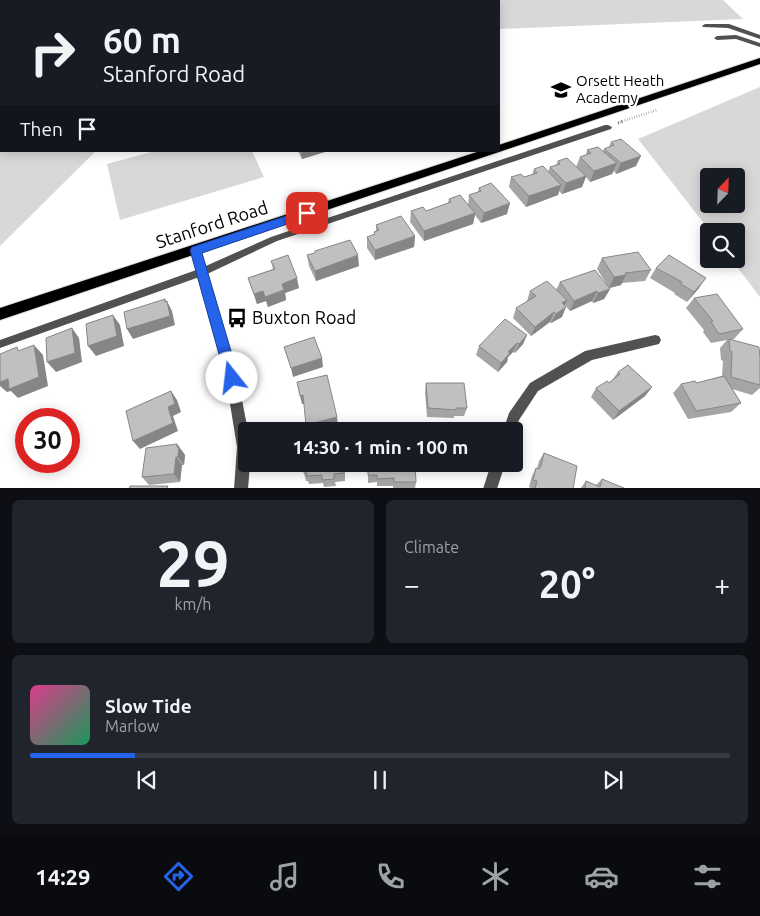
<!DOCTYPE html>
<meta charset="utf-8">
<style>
:root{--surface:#171b24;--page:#20242c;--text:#f1f3f6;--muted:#9ea1a6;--line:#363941;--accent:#2563eb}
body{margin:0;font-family:Ubuntu,sans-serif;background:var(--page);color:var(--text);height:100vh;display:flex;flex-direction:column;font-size:19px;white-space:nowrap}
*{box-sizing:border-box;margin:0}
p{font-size:16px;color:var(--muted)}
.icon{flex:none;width:28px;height:28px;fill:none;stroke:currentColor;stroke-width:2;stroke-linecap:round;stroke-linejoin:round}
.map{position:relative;height:488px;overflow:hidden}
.side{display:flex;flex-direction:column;gap:12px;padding:12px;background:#0d0f14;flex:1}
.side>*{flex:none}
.top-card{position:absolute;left:0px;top:0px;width:500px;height:152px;box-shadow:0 2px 12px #0003;background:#171b24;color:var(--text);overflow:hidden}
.needle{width:32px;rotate:23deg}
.controls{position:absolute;left:700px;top:168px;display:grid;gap:10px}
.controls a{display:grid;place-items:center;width:45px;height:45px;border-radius:5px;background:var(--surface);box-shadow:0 2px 12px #0003;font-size:25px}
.speed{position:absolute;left:15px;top:408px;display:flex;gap:10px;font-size:25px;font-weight:700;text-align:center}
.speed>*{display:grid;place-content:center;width:65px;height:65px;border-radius:50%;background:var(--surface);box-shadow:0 2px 12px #0003;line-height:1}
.speed .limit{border:8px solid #d22;background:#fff;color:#111}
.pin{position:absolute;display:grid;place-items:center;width:42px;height:42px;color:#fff;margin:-21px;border-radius:10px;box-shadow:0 2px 8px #0006}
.me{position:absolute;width:55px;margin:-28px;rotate:344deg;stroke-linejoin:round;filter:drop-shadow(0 0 4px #0008)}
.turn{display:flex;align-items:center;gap:18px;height:105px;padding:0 20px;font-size:22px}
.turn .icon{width:65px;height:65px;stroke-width:2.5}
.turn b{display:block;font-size:35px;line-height:42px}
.then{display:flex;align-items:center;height:48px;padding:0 20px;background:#0003;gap:10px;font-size:19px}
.big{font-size:38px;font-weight:600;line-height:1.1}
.side .widget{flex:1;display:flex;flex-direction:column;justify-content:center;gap:8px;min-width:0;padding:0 18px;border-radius:8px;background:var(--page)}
.side .dial{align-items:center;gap:0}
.dial b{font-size:65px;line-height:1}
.song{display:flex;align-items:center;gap:15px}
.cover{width:60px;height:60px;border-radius:8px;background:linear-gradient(135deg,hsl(330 70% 55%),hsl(150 70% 35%))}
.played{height:5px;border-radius:2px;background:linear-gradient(90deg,var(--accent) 15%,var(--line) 15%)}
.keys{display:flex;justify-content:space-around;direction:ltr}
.heat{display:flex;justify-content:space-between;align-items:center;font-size:28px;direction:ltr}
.side .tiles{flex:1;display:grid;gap:12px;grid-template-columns:1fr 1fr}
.widget:last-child{grid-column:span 2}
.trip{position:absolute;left:238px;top:422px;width:285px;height:50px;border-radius:5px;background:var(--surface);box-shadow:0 2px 12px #0003;font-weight:600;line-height:50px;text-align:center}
.menu{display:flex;height:80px;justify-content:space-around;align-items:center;background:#090b0e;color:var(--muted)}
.menu .icon{width:35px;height:35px}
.menu .current{color:var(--accent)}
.menu b{font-size:22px;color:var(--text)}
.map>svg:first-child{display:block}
.green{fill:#d8d8d8;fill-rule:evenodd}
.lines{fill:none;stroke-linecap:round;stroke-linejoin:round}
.primary-casing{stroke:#dbdbdb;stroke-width:2}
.path-far1{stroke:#737373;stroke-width:2.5;stroke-dasharray:0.5 2;stroke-linecap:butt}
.path{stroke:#737373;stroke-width:3;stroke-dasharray:1 2.5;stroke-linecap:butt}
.lane{fill:#515151;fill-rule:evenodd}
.street{fill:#515151;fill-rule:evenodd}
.primary{fill:#000;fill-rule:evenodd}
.wall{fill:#a5a5a5}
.shaded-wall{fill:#868686}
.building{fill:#c0c0c0;stroke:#868686}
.route{fill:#2563eb;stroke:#184099}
.labels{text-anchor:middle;stroke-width:4.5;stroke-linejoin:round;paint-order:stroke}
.far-poi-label{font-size:15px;fill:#000;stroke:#fff;text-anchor:start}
.street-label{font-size:18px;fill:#000;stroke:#fff}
.poi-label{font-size:18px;fill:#000;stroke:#fff;text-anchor:start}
</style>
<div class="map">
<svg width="760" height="489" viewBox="0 0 760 489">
<rect width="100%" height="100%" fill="#fff"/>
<!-- green -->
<path class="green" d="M0,0H306V1H1V151H96L0,246Z
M340,0H723L743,19L499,29V1Z
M760,87V297L731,259H736V231H710L638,139ZM709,176H736V204H709Z
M155,151H252L264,177L120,220L107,164Z"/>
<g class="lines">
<defs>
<path id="primary" d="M760,58V64L0,320V308L480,151H499V145Z"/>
</defs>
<!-- primary casing -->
<use href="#primary" class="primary-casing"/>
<!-- path-far1 -->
<path class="path-far1" d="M620,122L657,110"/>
<!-- path -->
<path class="path" d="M618,123L624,121"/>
<!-- lane -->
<path class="lane" d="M705,24H729L760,35V39L728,28L703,27L702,26Z
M736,35L760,43V47L736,39L717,40L714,38L717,36Z
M605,125H608L612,127L611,129L277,241L205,275L0,348V340L199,269L271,237Z"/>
<!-- street -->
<path class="street" d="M196,246L200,247L201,250L238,379L248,431H246V464H250L248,489H234L237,447L226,379L191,250L192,247Z
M655,335L659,336L661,340L659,344L592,360L538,391L519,420L514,435V431H503L509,413L530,383L585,351Z
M491,464H505L497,489H483Z"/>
<!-- primary -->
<use href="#primary" class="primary"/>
</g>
<!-- wall -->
<path class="wall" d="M611,142L636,166L616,174L614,171L612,174L590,182L586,177L582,187L562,194L559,191L558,195L526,207L509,187L511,177H524L532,175L534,169L548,172L550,167L556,165L558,161L576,167L580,157L586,155L587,150L603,151L604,149L609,147Z
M298,151H328L302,159Z
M479,188L507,214L481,223L475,215L473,224L424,241L410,222L411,211H426L448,203L449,199L468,205L469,195L478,192Z
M376,225L415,236L414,247L375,260L367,248V237L374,235V232L376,231Z
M307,255L359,266L316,281L309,266Z
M602,258L651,270L645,281L622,283L621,285L609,288L597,269Z
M271,261L299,288L285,293L286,300L268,307L266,301L257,304L248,278L273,269Z
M656,268L699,288L687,302L674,294L675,293L650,278Z
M560,282L610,289L604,299L593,303L592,301L570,311L565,305L562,317L551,323L550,322L531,336L513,318L516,308L527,302V301L530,291L556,290Z
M694,298L743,329L734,339H732L760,358V388L752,395L732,389L741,403L731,412L688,419L673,393L681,384L696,383L722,376L723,361L721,360L720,348L727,340L711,343L703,332L704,330L686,308Z
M527,335L523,344L515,353L513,352L508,357L507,362L498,372L476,355L479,346Z
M618,372L652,387L645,396L613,420L591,397L596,388L609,383L613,379Z
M426,383L467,408L464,416H454V418L427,417L425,392Z
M177,444L185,455L184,465H182L180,482L149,485L142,477Z
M544,453L573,489H532L529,487L532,476L536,468L537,469L539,461Z
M345,464V481L335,482L336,486L324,487L323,483L309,484L308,481H306L304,473Z
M368,464L416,482L415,489H393V486H377V482L368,483Z
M602,479L624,489H580L586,481L596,485Z"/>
<!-- shaded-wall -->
<path class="shaded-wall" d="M301,151H328L302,159Z
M641,156L636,166L616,174L621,163Z
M617,163L612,174L590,182L594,171Z
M586,176L582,187L562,194L566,183Z
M561,185L558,195L526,207L529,196Z
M510,203L507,214L481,223L484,213Z
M475,213L473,224L424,241V231Z
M415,236L414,247L375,260V250Z
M358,255L359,266L316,281L315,271Z
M626,275L621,285L609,288L614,277Z
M297,278L299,288L285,293L286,300L268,307L265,297L282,284Z
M706,278L699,288L687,302L694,292Z
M610,289L604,299L593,303L598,293Z
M263,291L266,301L257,304L254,294Z
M597,291L592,301L570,311L574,301Z
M165,299L168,305L167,301L172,311L175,325L133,339L127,329L165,302Z
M567,300L563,309L566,307L562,317L551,323L556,314L562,303Z
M554,312L550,322L531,336L535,327Z
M113,315L120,325L124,346L96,356L88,346Z
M72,328L79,338L82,362L56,372L47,362Z
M527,335L523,344L515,353L519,344Z
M517,343L513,352L508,357L507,362L498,372L501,363L508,352Z
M34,345L43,355L48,386L18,398L11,391L7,392L0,386V382L8,379Z
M322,358L323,367L293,377L291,368Z
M652,387L645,396L613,420L619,411Z
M171,391L177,400L181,412L173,416L178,431L140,449L133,441L168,407Z
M303,395L305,404H302L300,396Z
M337,417L338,426L315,431H308L306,425Z
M177,444L185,455L184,465L178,457L177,447Z
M176,457L182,465L180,482L174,474Z"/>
<!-- building -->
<path class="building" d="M621,139L641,156L621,163L604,149L614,145L611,142Z
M598,147L617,163L594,171L580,157L591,153L587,150Z
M567,158L586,176L566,183L550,167L560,164L558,161Z
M543,166L561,185L529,196L511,177L521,174L524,177L537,173L534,169Z
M491,183L510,203L484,213L469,195L481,191L479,188Z
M460,195L475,213L424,231L411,211L423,207L426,211L451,202L449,199Z
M401,216L415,236L375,250L367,237L375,234L374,232L379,230L376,225Z
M350,240L358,255L315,271L307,255L315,253V251Z
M638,252L651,270L625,273L626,275L614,277L602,258Z
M288,255L297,278L282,284L284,290L265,297L263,291L254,294L248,278L275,269L271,261Z
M669,255L706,278L694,292L681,284L682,282L656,268Z
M595,270L610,289L598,293L597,291L574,301L560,282Z
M547,281L567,300L562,303L566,307L556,314L554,312L535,327L516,308L536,296L530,291Z
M717,294L743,329L719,334L711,322L713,321L694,298Z
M165,299V302L167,301L170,316L127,329L124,312Z
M113,315L117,336L88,346L86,324Z
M505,319L527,335L519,344L517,343L508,352L510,353L501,363L479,346Z
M72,328L75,353L47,362L46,338Z
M314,337L322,358L291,368L284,347Z
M729,339L759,347L760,358V385L731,377L732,352L730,351Z
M34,345L39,377L9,389L8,379L0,382V354L17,347L18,351Z
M628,365L652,387L619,411L596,388L607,381L609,383L620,374L618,372Z
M327,375L337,417L306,425L303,395L300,396L297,382Z
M724,376L741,403L696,411L681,384L695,381L696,383Z
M426,383H464L467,408H456V410L428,408Z
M171,391L175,404L168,407L173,423L133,441L126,411Z
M177,444V447H179L178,457H176L174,474L142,477L146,448Z
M544,453L577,466L573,489H535L537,481L533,480L536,468L539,469L541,466Z
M305,464H344V473L334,474V479L322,480V475L307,476V473H304Z
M368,464H415L416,482H394V478L377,479V475H368Z
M602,479L624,488V489H585L586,481L600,487Z
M130,486H168L167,489H129Z"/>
<!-- route -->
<path class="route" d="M307,209L312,213L311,216L202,253L239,378L237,383L232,385L227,383L190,250L192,247Z"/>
<!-- icons -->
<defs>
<symbol id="school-bare" viewBox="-9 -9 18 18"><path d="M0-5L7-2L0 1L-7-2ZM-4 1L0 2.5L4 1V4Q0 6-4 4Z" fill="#000" stroke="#fff" stroke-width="2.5" paint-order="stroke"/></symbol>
<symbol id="bus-bare" viewBox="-9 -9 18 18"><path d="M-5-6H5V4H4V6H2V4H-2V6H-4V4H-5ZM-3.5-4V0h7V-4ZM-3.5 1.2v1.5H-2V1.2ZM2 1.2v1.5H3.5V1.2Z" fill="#000" stroke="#fff" stroke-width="2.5" paint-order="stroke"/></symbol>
</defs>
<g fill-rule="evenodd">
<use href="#school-bare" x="547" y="76" width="28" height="28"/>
<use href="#bus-bare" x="223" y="304" width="28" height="28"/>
</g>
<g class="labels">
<!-- far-poi labels -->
<g class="far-poi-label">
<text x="576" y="86">Orsett Heath<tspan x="576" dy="17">Academy</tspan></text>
</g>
<!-- street labels -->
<g class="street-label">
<text transform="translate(212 225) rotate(-18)" y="6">Stanford Road</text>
</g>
<!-- poi labels -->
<g class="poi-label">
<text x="252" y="324">Buxton Road</text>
</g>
</g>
</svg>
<div class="controls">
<a><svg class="needle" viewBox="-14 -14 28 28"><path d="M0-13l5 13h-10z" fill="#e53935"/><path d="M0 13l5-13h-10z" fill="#9ea1a6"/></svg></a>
<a><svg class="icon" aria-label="search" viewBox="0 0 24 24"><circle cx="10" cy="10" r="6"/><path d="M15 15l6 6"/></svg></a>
</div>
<div class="speed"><div class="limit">30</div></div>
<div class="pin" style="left:307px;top:213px;background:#d93025"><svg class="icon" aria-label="arrive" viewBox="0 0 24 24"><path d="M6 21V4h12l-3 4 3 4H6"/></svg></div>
<svg class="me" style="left:232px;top:378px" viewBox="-20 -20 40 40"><circle r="19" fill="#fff"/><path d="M0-13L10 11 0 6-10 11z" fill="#2563eb"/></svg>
<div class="trip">14:30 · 1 min · 100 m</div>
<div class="top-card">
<div class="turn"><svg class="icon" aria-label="right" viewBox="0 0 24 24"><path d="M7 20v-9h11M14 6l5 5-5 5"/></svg><div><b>60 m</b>Stanford Road</div></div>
<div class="then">Then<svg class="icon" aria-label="arrive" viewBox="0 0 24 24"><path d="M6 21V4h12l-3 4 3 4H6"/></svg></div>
</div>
</div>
<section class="side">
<div class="tiles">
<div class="widget dial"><b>29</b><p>km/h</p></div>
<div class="widget"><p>Climate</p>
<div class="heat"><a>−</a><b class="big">20°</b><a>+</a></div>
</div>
<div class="widget">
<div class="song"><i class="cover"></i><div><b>Slow Tide</b><p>Marlow</p></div></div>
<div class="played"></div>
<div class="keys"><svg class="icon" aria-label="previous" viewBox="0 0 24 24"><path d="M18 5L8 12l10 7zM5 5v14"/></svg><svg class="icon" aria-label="pause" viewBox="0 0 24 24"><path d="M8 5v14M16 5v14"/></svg><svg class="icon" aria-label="next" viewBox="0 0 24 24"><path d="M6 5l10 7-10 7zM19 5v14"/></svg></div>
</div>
</div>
</section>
<nav class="menu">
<b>14:29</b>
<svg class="icon current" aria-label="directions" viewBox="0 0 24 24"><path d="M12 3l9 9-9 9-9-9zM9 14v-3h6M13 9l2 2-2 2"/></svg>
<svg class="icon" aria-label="music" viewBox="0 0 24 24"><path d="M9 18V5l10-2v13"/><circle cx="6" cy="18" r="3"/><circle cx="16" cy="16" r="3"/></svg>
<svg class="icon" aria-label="phone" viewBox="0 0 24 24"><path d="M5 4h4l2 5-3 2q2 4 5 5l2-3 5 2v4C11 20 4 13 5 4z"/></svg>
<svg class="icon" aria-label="climate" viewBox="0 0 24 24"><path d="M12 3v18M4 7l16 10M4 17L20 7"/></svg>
<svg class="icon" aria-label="car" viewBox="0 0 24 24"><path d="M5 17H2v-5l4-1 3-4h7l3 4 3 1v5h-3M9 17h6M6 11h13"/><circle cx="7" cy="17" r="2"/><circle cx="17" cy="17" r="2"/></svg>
<svg class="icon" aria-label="filters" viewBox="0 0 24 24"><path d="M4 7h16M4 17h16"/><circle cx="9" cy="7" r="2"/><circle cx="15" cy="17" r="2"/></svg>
</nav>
